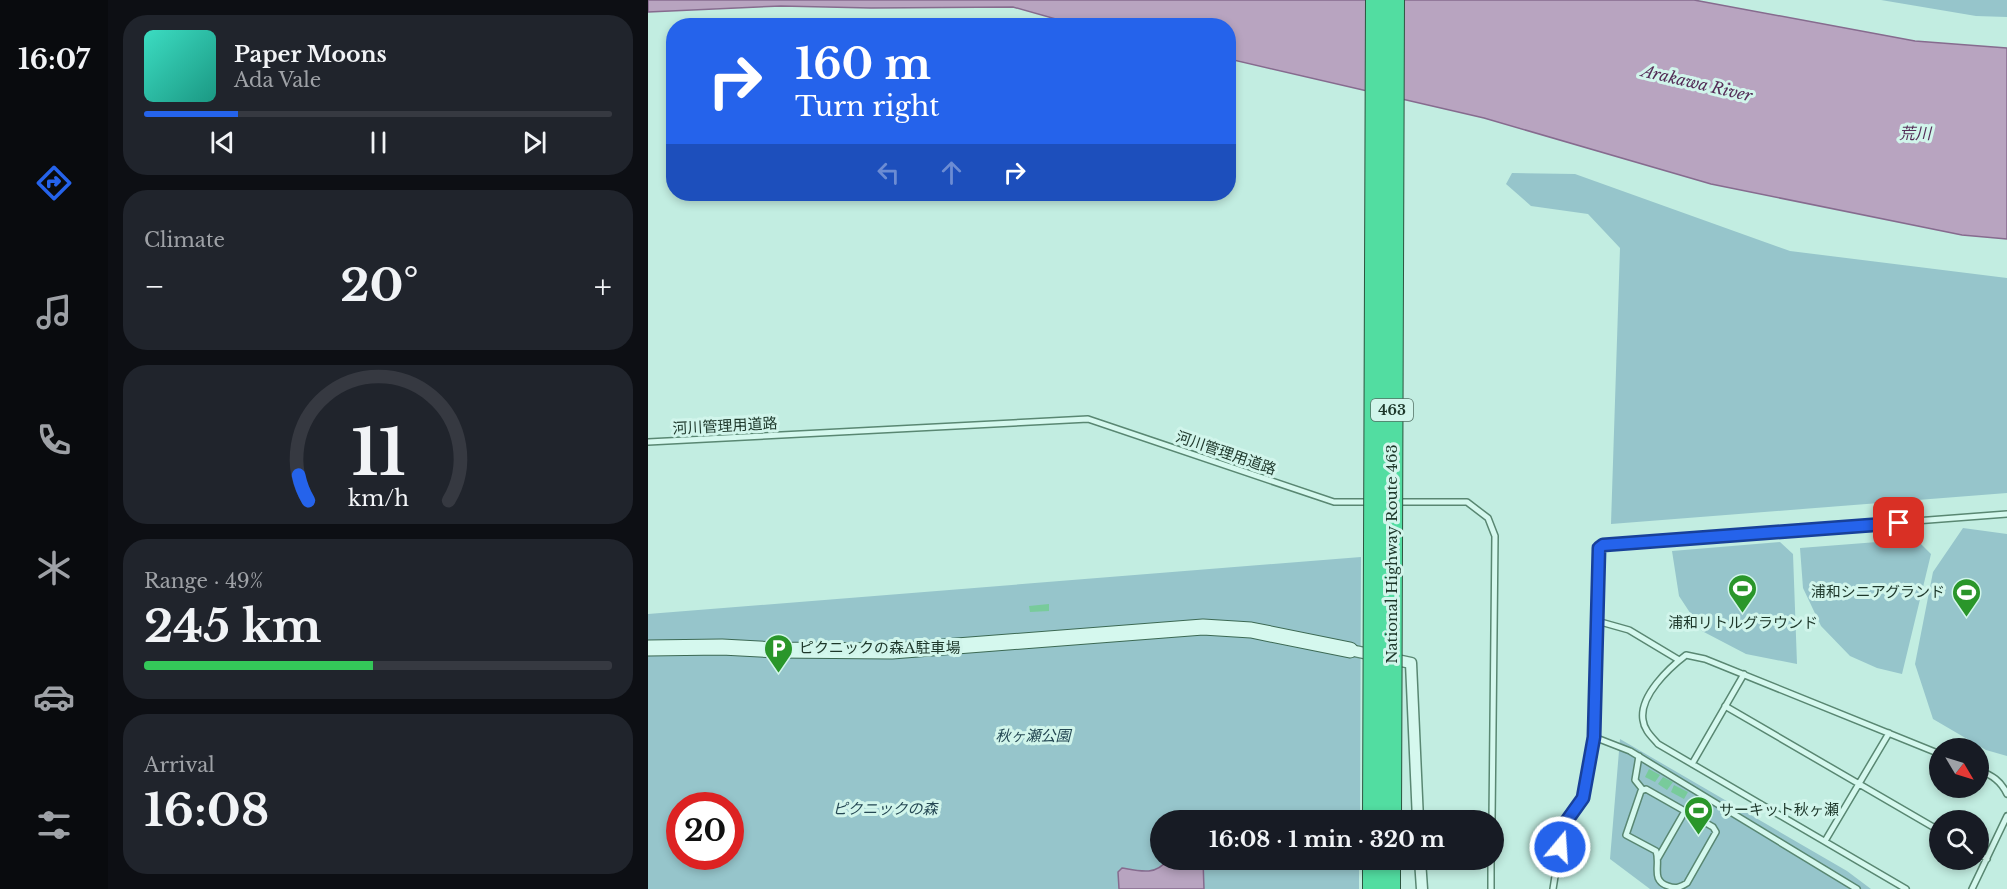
<!DOCTYPE html>
<meta charset="utf-8">
<style>
:root{--surface:#171b24;--page:#20242c;--text:#f1f3f6;--muted:#9ea1a6;--line:#363941;--accent:#2563eb}
body{margin:0;font-family:"Libre Baskerville","Noto Sans JP",serif;background:var(--page);color:var(--text);height:100vh;display:flex;flex-direction:column;font-size:22px;white-space:nowrap}
*{box-sizing:border-box;margin:0}
p{font-size:20px;color:var(--muted)}
.icon{flex:none;width:33px;height:33px;fill:none;stroke:currentColor;stroke-width:2;stroke-linecap:round;stroke-linejoin:round}
.map{position:relative;flex:1;overflow:hidden}
.panel{display:flex;flex-direction:column;gap:15px;padding:15px;background:#0d0f14;width:540px}
.panel>*{flex:none}
.banner{position:absolute;left:18px;top:18px;width:570px;height:183px;border-radius:24px;box-shadow:0 3px 9px #0003;background:#2563eb;color:#fff;overflow:hidden}
.needle{width:39px;rotate:128deg}
.fabs{position:absolute;left:1281px;top:738px;display:grid;gap:12px}
.fabs a{display:grid;place-items:center;width:60px;height:60px;border-radius:50%;background:var(--surface);box-shadow:0 3px 9px #0003;font-size:30px}
.speed{position:absolute;left:18px;top:792px;display:flex;gap:12px;font-size:30px;font-weight:700;text-align:center}
.speed>*{display:grid;place-content:center;width:78px;height:78px;border-radius:50%;background:var(--surface);box-shadow:0 3px 9px #0003;line-height:1}
.speed .limit{border:9px solid #d22;background:#fff;color:#111}
.pin{position:absolute;display:grid;place-items:center;width:51px;height:51px;color:#fff;margin:-26px;border-radius:12px;box-shadow:0 3px 9px #0006}
.me{position:absolute;width:66px;margin:-33px;rotate:18deg;stroke-linejoin:round;filter:drop-shadow(0 0 4px #0008)}
.turn{display:flex;align-items:center;gap:21px;height:126px;padding:0 30px;font-size:27px}
.turn .icon{width:78px;height:78px;stroke-width:2.5}
.turn b{display:block;font-size:42px;line-height:51px}
.lanes{display:flex;align-items:center;height:57px;padding:0 30px;background:#0003;justify-content:center;gap:30px;direction:ltr}
.lanes .off{opacity:.35}
.big{font-size:45px;font-weight:800;line-height:1.1}
.panel .tile{flex:1;display:flex;flex-direction:column;justify-content:center;gap:9px;min-width:0;padding:0 21px;border-radius:24px;background:var(--page)}
.panel .dial{align-items:center;gap:0}
.dial svg{height:156px;overflow:visible;fill:none;stroke:var(--line);stroke-width:7;stroke-linecap:round;text-anchor:middle}
.dial text{fill:var(--text);stroke:none}
.song{display:flex;align-items:center;gap:18px}
.cover{width:72px;height:72px;border-radius:9px;background:linear-gradient(135deg,hsl(170 70% 55%),hsl(170 70% 35%))}
.played{height:6px;border-radius:3px;background:linear-gradient(90deg,var(--accent) 20%,var(--line) 20%)}
.keys{display:flex;justify-content:space-around;direction:ltr}
.heat{display:flex;justify-content:space-between;align-items:center;font-size:33px;direction:ltr}
.charge{height:9px;border-radius:4px;background:linear-gradient(90deg,#34c759 49%,var(--line) 0)}
.trip{position:absolute;left:502px;top:810px;width:354px;height:60px;border-radius:30px;background:var(--surface);box-shadow:0 3px 9px #0003;font-weight:800;line-height:60px;text-align:center}
main{display:flex;flex:1;min-height:0}
.dock{display:flex;flex-direction:column;width:108px;justify-content:space-around;align-items:center;background:#090b0e;color:var(--muted)}
.dock .icon{width:42px;height:42px}
.dock .selected{color:var(--accent)}
.dock b{font-size:27px;color:var(--text)}
.map>svg:first-child{display:block}
.green{fill:#96c5cb;fill-rule:evenodd}
.water{fill:#b8a4c0;stroke:#866b8e;stroke-width:1.5}
.building{fill:#78cb9b}
.lines{fill:none;stroke-linecap:round;stroke-linejoin:round}
.lane-casing{stroke:#598772;stroke-width:8}
.street-casing{stroke:#598772;stroke-width:13}
.secondary-casing{stroke:#3c6953;stroke-width:17}
.highway-casing{stroke:#2d5540;stroke-width:22}
.lane{stroke:#d5f8ee;stroke-width:5}
.street{stroke:#d5f8ee;stroke-width:10}
.secondary{stroke:#d5f8ee;stroke-width:15}
.highway{stroke:#52dda1;stroke-width:20}
.highway-bridge-casing{stroke:#2d5540;stroke-width:22;stroke-linecap:butt}
.highway-bridge{stroke:#52dda1;stroke-width:20}
.route-casing{stroke:#184099;stroke-width:15}
.route{stroke:#2563eb;stroke-width:10}
.labels{text-anchor:middle;stroke-width:6;stroke-linejoin:round;paint-order:stroke}
.shield{fill:#d1f5eb;stroke:#537064;stroke-width:1.5}
.shield-label{font-size:14px;font-weight:bold;fill:#1d372a}
.street-label{font-size:15px;fill:#1d372a;stroke:#d1f5eb}
.poi-label{font-size:15px;fill:#1d372a;stroke:#d1f5eb;text-anchor:start}
.park-label{font-size:15px;font-style:italic;fill:#244753;stroke:#d1f5eb}
.water-label{font-size:16px;font-style:italic;fill:#542d57;stroke:#d1f5eb}
</style>
<main>
<nav class="dock">
<b>16:07</b>
<svg class="icon selected" aria-label="directions" viewBox="0 0 24 24"><path d="M12 3l9 9-9 9-9-9zM9 14v-3h6M13 9l2 2-2 2"/></svg>
<svg class="icon" aria-label="music" viewBox="0 0 24 24"><path d="M9 18V5l10-2v13"/><circle cx="6" cy="18" r="3"/><circle cx="16" cy="16" r="3"/></svg>
<svg class="icon" aria-label="phone" viewBox="0 0 24 24"><path d="M5 4h4l2 5-3 2q2 4 5 5l2-3 5 2v4C11 20 4 13 5 4z"/></svg>
<svg class="icon" aria-label="climate" viewBox="0 0 24 24"><path d="M12 3v18M4 7l16 10M4 17L20 7"/></svg>
<svg class="icon" aria-label="car" viewBox="0 0 24 24"><path d="M5 17H2v-5l4-1 3-4h7l3 4 3 1v5h-3M9 17h6M6 11h13"/><circle cx="7" cy="17" r="2"/><circle cx="17" cy="17" r="2"/></svg>
<svg class="icon" aria-label="filters" viewBox="0 0 24 24"><path d="M4 7h16M4 17h16"/><circle cx="9" cy="7" r="2"/><circle cx="15" cy="17" r="2"/></svg>
</nav>
<section class="panel">
<div class="tile">
<div class="song"><i class="cover"></i><div><b>Paper Moons</b><p>Ada Vale</p></div></div>
<div class="played"></div>
<div class="keys"><svg class="icon" aria-label="previous" viewBox="0 0 24 24"><path d="M18 5L8 12l10 7zM5 5v14"/></svg><svg class="icon" aria-label="pause" viewBox="0 0 24 24"><path d="M8 5v14M16 5v14"/></svg><svg class="icon" aria-label="next" viewBox="0 0 24 24"><path d="M6 5l10 7-10 7zM19 5v14"/></svg></div>
</div>
<div class="tile"><p>Climate</p>
<div class="heat"><a>−</a><b class="big">20°</b><a>+</a></div>
</div>
<div class="tile dial"><svg viewBox="0 0 100 80">
<path d="M14 69A42 42 0 1 1 86 69"/>
<path d="M14 69A42 42 0 0 1 9 56" stroke="#2563eb"/>
<text x="50" y="56" font-size="32" font-weight="700">11</text>
<text x="50" y="72" font-size="11">km/h</text>
</svg></div>
<div class="tile"><p>Range · 49%</p><b class="big">245 km</b><div class="charge"></div></div>
<div class="tile"><p>Arrival</p><b class="big">16:08</b></div>
</section>
<div class="map">
<svg width="1359" height="889" viewBox="0 0 1359 889">
<rect width="100%" height="100%" fill="#c2ede1"/>
<!-- green -->
<path class="green" d="M1233,0H1359V17L1328,16Z
M864,173L927,174L1142,251L1359,278V493L963,524L972,248L940,214L883,206L858,184Z
M1315,528L1359,534V756L1338,750L1285,719L1267,664L1285,572Z
M1268,539L1283,554L1254,674L1229,668L1202,656L1173,626L1155,588L1152,548Z
M1132,542L1145,554L1149,664L1098,654L1054,631L1031,596L1024,551Z
M713,557L712,820H513V860H711V889H0V614ZM32,806H82V856H32Z
M972,739L1199,871L1223,889H1002L962,859Z"/>
<!-- water -->
<path class="water" d="M0,0H1046L1267,41L1359,48V239L1314,235L1063,184L836,118L581,59L580,26L429,25L365,7L223,8L133,6L0,12Z
M519,860H555L556,889H471L470,872L474,868C491,871 508,876 519,860Z"/>
<!-- building -->
<path class="building" d="M401,604V611L382,612L381,606Z
M1001,769L1012,775L1007,782L997,777Z
M1015,777L1025,782L1019,790L1010,784Z
M1026,785L1040,792L1036,799L1023,792Z"/>
<g class="lines">
<defs>
<path id="lane" d="M0,442L440,419L686,502H722
M749,502H819L840,518L847,536L844,820
M949,621L981,630L1031,660
M1077,706L1292,831
M946,737L982,751L1209,889
M991,756L987,780L995,790
M1044,764L1096,674
M1330,770C1344,775 1353,781 1359,794
M998,789L1065,827L1068,832L1039,883C1033,887 1028,889 1020,886C1002,880 1013,865 1008,851L978,835L993,791Z
M1177,841L1241,733
M1330,853L1339,859
M1010,858L1037,811
M843,889V860
M905,889L915,826L935,798L946,737L951,548L955,545L1359,514
M1258,889L1010,744C1004,737 996,730 995,720C991,696 1021,668 1038,655L1057,659L1292,754
M1324,889L1359,816"/>
<path id="street" d="M702,650L763,663L770,820
M772,860L774,889"/>
<path id="secondary" d="M0,648L74,647L128,650L244,651L555,627L603,630L702,650"/>
<path id="highway" d="M725,889V860
M742,889V860"/>
</defs>
<!-- lane casing -->
<use href="#lane" class="lane-casing"/>
<!-- street casing -->
<use href="#street" class="street-casing"/>
<!-- secondary casing -->
<use href="#secondary" class="secondary-casing"/>
<!-- highway casing -->
<use href="#highway" class="highway-casing"/>
<!-- lane -->
<use href="#lane" class="lane"/>
<!-- street -->
<use href="#street" class="street"/>
<!-- secondary -->
<use href="#secondary" class="secondary"/>
<!-- highway -->
<use href="#highway" class="highway"/>
<defs>
<path id="highway-bridge" d="M725,820L728,0
M743,820L746,0"/>
</defs>
<!-- highway-bridge casing -->
<use href="#highway-bridge" class="highway-bridge-casing"/>
<!-- highway-bridge -->
<use href="#highway-bridge" class="highway-bridge"/>
</g>
<g class="lines">
<defs>
<path id="route" d="M912,847L915,826L935,798L946,737L951,548L955,545L1251,523"/>
</defs>
<!-- route casing -->
<use href="#route" class="route-casing"/>
<!-- route -->
<use href="#route" class="route"/>
</g>
<!-- icons -->
<defs>
<symbol id="stadium-pin" viewBox="-11 -11 22 30"><path d="M0 17L-7.5 6A9.5 9.5 0 1 1 7.5 6Z" fill="#2a962a" stroke="#d1f5eb"/><path d="M0-5a6.5 5 0 1 0 0 10a6.5 5 0 1 0 0-10ZM-3.5-1.8h7v3.6h-7Z" fill="#fff"/></symbol>
<symbol id="parking-pin" viewBox="-11 -11 22 30"><path d="M0 17L-7.5 6A9.5 9.5 0 1 1 7.5 6Z" fill="#2a962a" stroke="#d1f5eb"/><path d="M-3.5-5.5H1a3.5 3.5 0 0 1 0 7H-1V5.5H-3.5ZM-1-3.4V-.6H.8a1.4 1.4 0 0 0 0-2.8Z" fill="#fff"/></symbol>
</defs>
<g fill-rule="evenodd">
<use href="#stadium-pin" x="1078" y="572" width="33" height="45"/>
<use href="#stadium-pin" x="1302" y="576" width="33" height="45"/>
<use href="#parking-pin" x="114" y="632" width="33" height="45"/>
<use href="#stadium-pin" x="1034" y="794" width="33" height="45"/>
</g>
<g class="labels">
<!-- shield labels -->
<rect class="shield" x="723" y="399" width="42" height="22" rx="4.5"/>
<g class="shield-label">
<text x="744" y="415">463</text>
</g>
<!-- street labels -->
<g class="street-label">
<text transform="translate(77 426) rotate(-3)" y="5">河川管理用道路</text>
<text transform="translate(578 453) rotate(19)" y="5">河川管理用道路</text>
<text transform="translate(744 554) rotate(-90)" y="5">National Highway Route 463</text>
</g>
<!-- poi labels -->
<g class="poi-label">
<text x="1297" y="597" text-anchor="end">浦和シニアグランド</text>
<text x="1095" y="628" text-anchor="middle">浦和リトルグラウンド</text>
<text x="151" y="653">ピクニックの森A駐車場</text>
<text x="1071" y="815">サーキット秋ヶ瀬</text>
</g>
<!-- park labels -->
<g class="park-label">
<text x="385" y="741">秋ヶ瀬公園</text>
<text x="237" y="814">ピクニックの森</text>
</g>
<!-- water labels -->
<g class="water-label">
<text transform="translate(1049 83) rotate(13)" y="6">Arakawa River</text>
<text x="1267" y="139">荒川</text>
</g>
</g>
</svg>
<div class="fabs">
<a><svg class="needle" viewBox="-14 -14 28 28"><path d="M0-13l5 13h-10z" fill="#e53935"/><path d="M0 13l5-13h-10z" fill="#9ea1a6"/></svg></a>
<a><svg class="icon" aria-label="search" viewBox="0 0 24 24"><circle cx="10" cy="10" r="6"/><path d="M15 15l6 6"/></svg></a>
</div>
<div class="speed"><div class="limit">20</div></div>
<div class="pin" style="left:1251px;top:523px;background:#d93025"><svg class="icon" aria-label="arrive" viewBox="0 0 24 24"><path d="M6 21V4h12l-3 4 3 4H6"/></svg></div>
<svg class="me" style="left:912px;top:847px" viewBox="-20 -20 40 40"><circle r="17" fill="#2563eb" stroke="#fff" stroke-width="3"/><path d="M0-11L8 9 0 5-8 9z" fill="#fff"/></svg>
<div class="trip">16:08 · 1 min · 320 m</div>
<div class="banner">
<div class="turn"><svg class="icon" aria-label="right" viewBox="0 0 24 24"><path d="M7 20v-9h11M14 6l5 5-5 5"/></svg><div><b>160 m</b>Turn right</div></div>
<div class="lanes"><svg class="icon off" aria-label="left" viewBox="0 0 24 24"><path d="M17 20v-9H6M10 6l-5 5 5 5"/></svg><svg class="icon off" aria-label="ahead" viewBox="0 0 24 24"><path d="M12 20V5M6 11l6-6 6 6"/></svg><svg class="icon" aria-label="right" viewBox="0 0 24 24"><path d="M7 20v-9h11M14 6l5 5-5 5"/></svg></div>
</div>
</div>
</main>
